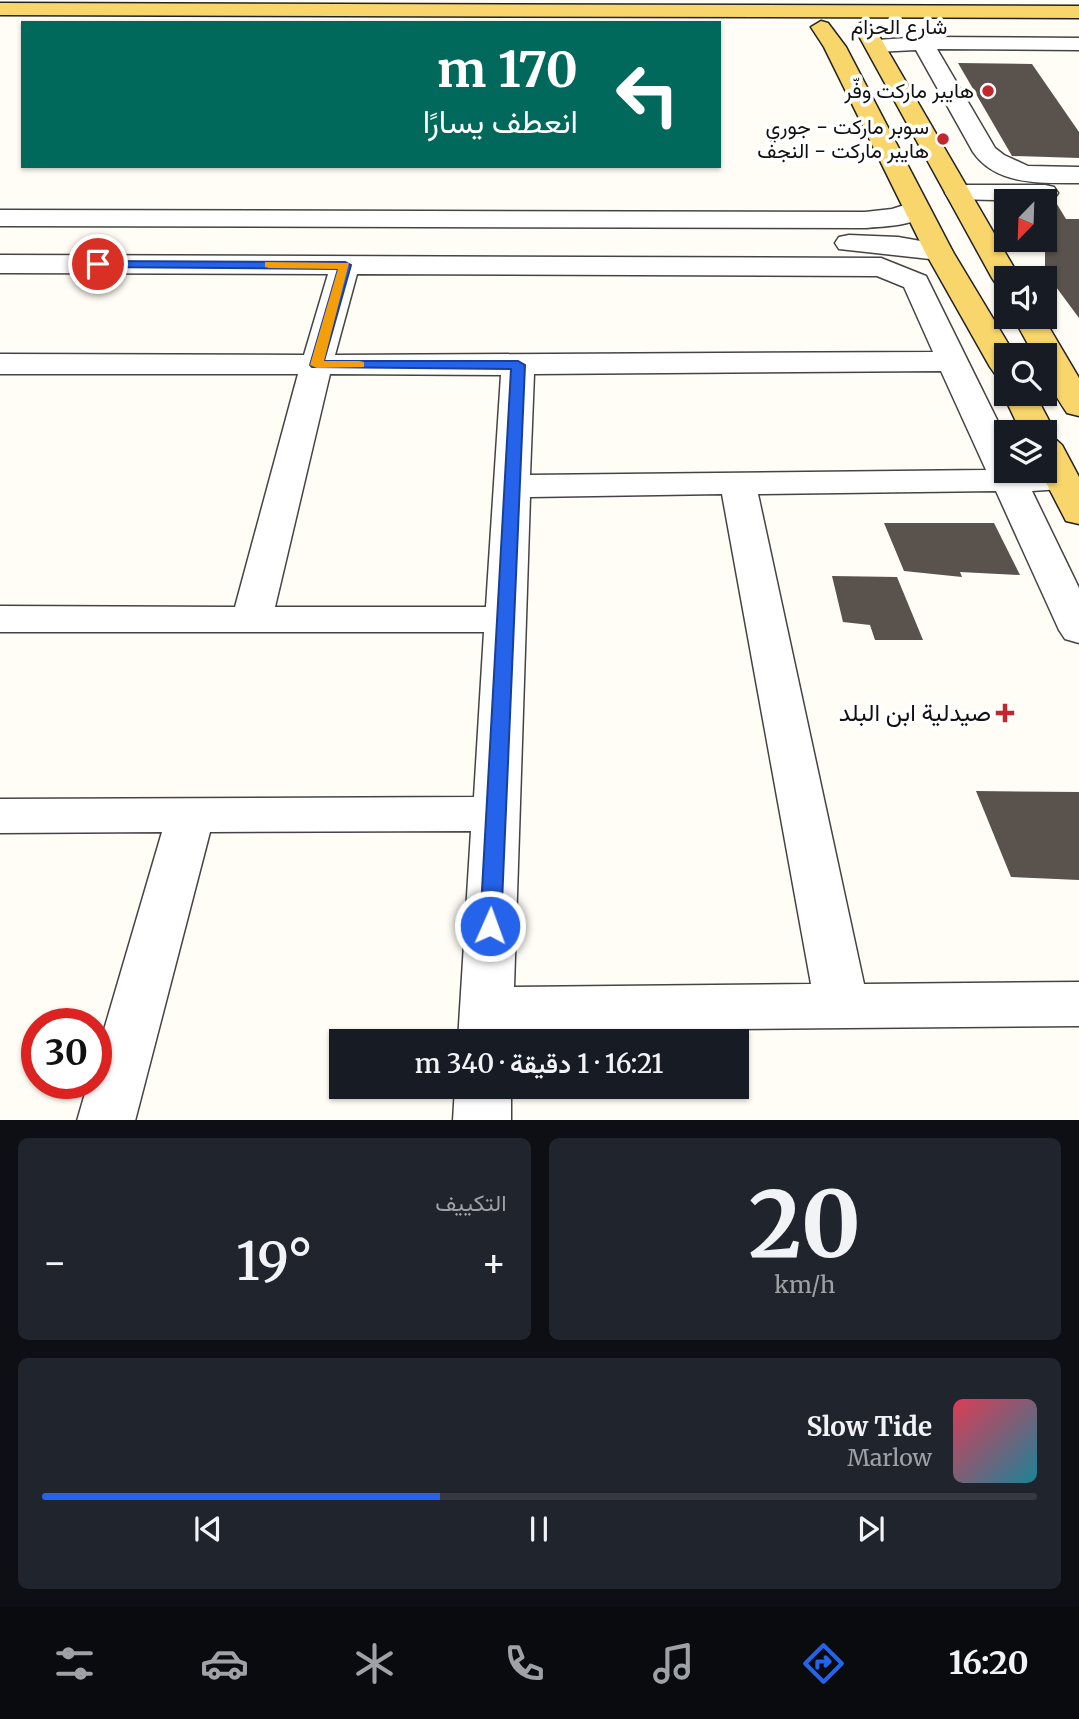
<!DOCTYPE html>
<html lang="ar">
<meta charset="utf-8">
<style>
:root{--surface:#171b24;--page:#20242c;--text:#f1f3f6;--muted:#9ea1a6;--line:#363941;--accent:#2563eb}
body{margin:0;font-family:Merriweather,Vazirmatn,serif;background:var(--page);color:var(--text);direction:rtl;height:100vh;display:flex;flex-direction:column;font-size:26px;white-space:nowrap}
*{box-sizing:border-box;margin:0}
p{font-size:23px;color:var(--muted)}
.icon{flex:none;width:38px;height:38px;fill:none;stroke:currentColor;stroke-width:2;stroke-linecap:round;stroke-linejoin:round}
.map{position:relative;height:1120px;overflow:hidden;direction:ltr}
.details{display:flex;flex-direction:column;gap:18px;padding:18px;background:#0d0f14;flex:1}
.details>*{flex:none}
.hud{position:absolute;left:21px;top:21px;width:700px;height:147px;border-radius:0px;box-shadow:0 2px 5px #0004;direction:rtl;background:#00695c;color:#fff;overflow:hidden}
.needle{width:46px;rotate:203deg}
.fabs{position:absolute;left:994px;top:189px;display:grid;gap:14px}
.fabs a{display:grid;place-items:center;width:63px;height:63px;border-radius:0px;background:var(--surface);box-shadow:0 2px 5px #0004;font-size:35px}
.speed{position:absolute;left:21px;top:1008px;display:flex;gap:14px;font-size:35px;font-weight:700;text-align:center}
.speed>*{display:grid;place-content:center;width:91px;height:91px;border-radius:50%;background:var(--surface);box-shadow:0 2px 5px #0004;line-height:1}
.speed .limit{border:10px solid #d22;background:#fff;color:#111}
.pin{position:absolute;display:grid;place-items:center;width:60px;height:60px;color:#fff;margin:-30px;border:4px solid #fff;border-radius:50%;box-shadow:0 2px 7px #0007}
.me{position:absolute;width:77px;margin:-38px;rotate:2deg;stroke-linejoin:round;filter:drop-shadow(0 0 5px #0008)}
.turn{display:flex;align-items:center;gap:24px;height:147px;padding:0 28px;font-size:32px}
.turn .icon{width:91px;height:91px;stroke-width:2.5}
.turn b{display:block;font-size:49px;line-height:60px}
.big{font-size:52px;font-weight:600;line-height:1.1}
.details .widget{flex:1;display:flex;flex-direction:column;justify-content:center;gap:10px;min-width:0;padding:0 24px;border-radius:10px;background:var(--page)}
.details .dial{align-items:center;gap:0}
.dial b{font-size:91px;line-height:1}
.song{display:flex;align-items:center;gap:21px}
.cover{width:84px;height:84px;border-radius:10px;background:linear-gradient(135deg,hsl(350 70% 55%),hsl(190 70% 35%))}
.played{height:7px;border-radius:4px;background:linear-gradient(90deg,var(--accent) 40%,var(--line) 40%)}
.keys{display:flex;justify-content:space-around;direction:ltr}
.heat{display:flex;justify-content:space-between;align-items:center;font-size:38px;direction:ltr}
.details .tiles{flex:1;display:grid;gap:18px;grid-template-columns:1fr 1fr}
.widget:last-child{grid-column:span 2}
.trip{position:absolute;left:329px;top:1029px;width:420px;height:70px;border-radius:0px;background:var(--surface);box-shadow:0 2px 5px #0004;font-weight:600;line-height:70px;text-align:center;direction:rtl}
.dock{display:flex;height:112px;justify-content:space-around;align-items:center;background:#090b0e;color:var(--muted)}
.dock .icon{width:49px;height:49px}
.dock .on{color:var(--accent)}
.dock b{font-size:32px;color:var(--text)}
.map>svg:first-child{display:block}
.building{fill:#5a524d}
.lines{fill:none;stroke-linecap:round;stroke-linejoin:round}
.minor-casing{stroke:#444;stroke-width:3}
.major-casing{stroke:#222;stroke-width:3}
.minor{fill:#fff;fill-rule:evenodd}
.major{fill:#f9d66b;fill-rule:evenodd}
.route{fill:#2563eb;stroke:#184099;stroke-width:2}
.slow{fill:#f59e0b}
.poi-dot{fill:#c4262e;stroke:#fff;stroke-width:2.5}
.labels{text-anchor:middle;stroke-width:7;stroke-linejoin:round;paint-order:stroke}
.far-street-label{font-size:21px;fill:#111;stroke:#fff}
.far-poi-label{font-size:21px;fill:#111;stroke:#fff;text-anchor:end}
.poi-label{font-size:24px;fill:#111;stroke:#fff;text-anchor:end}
</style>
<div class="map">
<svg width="1079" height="1121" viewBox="0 0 1079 1121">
<rect width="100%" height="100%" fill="#fffdf5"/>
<!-- building -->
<path class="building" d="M958,63L1032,64L1079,132V158L1012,156Z
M1055,201L1066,219H1079V318L1045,272V204Z
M884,523H994L1020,575L960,572L962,577L904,571Z
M832,576L897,577L923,640H875L870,625L843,622Z
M976,791L1079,792V880L1011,877Z"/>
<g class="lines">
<defs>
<path id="minor" d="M923,37L1079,38V50L937,49L995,148L1004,155L1028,166L1079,167V183C1043,183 996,186 973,152L916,50L876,52L865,46L876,40Z
M958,185H1045L1054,187L1058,193L1054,199L1045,201L949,199L945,193L949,187Z
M917,201L926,203L930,209C918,227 885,226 865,228L0,226V210L865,212L892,209Z
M849,235L898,237L949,246L953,252L949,258L939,260L839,249L835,243L839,237Z
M0,255L881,258L926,276L1006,438V471L1062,469L1075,472L1079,479L1075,488L1032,491L1079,588V643L1065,639L1059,630L996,491L758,494L864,984L1079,982V1026L513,1031L512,1041H458L471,831L210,832L135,1121H77L88,1083H96V1057L162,832L0,833V799L474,797L484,632H0V606L235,607L298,374H0V354L304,355L328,274L0,273ZM357,274L877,276L904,287L933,352L335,355ZM941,371L986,470L530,475L534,374ZM330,374L501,375L486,607H275ZM722,494L811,984L514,987L530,497Z
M455,1087H511V1121H453Z"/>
<path id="major" d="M0,3L1079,6V18L0,15Z
M821,21L828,23L846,47L953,252L1015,355H1006V377L995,374L990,367L925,252L824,47L811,27Z
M864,21L874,27L1020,278H1006V287L996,284L992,278L854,27Z
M1013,317H1043L1079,378V416L1067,413C1054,394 1045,378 1045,355H1034Z
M1006,389V394H1035L1055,432L1052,436L1062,445L1079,477V524L1066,521L1040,471H1045V432H1021L1003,394Z"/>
</defs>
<!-- minor casing -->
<use href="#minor" class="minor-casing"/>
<!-- major casing -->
<use href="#major" class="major-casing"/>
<!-- minor -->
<use href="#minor" class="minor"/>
<!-- major -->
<use href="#major" class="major"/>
</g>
<!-- route -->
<path class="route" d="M98,261L345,262L351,265L324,361H518L525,365L501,926L498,931H483L480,926L511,369L312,367L310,365L338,269L94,267V262Z"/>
<!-- slow -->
<path class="slow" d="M265,262L349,263L324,361H359L364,362V367L317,368L310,365L338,269L269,268L265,267Z"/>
<!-- markers -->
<g class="poi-dot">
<circle cx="988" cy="91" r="7"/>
<circle cx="943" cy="139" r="7"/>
<path d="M1001.5 702.5h7v7h7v7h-7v7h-7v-7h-7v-7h7z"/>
</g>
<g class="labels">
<!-- far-street labels -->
<g class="far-street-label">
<text x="899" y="34">شارع الحزام</text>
</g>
<!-- far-poi labels -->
<g class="far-poi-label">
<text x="974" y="98">هايبر ماركت وفّر</text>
<text x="929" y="134">سوبر ماركت - جوري<tspan x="929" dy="24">هايبر ماركت - النجف</tspan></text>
</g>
<!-- poi labels -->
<g class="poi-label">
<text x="991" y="721">صيدلية ابن البلد</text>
</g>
</g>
</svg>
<div class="fabs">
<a><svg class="needle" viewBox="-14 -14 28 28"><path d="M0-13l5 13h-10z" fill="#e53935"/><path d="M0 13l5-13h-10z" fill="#9ea1a6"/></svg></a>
<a><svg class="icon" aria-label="sound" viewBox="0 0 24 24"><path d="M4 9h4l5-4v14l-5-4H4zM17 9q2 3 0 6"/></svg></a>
<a><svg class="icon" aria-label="search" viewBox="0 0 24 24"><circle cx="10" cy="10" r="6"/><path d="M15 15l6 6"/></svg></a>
<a><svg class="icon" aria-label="layers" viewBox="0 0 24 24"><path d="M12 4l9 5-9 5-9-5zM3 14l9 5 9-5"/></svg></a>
</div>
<div class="speed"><div class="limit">30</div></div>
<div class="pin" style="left:98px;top:264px;background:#d93025"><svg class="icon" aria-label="arrive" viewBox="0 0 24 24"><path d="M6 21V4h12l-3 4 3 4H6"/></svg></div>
<svg class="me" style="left:490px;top:926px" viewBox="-20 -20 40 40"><circle r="17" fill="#2563eb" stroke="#fff" stroke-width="3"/><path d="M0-11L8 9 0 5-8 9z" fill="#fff"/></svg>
<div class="trip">16:21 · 1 دقيقة · 340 m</div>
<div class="hud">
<div class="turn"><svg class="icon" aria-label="left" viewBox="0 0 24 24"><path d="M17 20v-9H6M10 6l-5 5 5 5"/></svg><div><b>170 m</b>انعطف يسارًا</div></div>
</div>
</div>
<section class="details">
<div class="tiles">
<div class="widget dial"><b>20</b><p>km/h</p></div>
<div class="widget"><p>التكييف</p>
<div class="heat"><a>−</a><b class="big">19°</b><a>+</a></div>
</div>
<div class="widget">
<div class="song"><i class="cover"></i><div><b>Slow Tide</b><p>Marlow</p></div></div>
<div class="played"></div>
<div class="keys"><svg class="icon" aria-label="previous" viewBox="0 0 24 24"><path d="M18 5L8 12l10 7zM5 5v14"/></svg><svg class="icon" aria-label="pause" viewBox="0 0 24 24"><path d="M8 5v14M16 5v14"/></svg><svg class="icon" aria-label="next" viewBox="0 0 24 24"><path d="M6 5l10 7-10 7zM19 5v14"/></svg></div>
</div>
</div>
</section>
<nav class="dock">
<b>16:20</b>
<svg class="icon on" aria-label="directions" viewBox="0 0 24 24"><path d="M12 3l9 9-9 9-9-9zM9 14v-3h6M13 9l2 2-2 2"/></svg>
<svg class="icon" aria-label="music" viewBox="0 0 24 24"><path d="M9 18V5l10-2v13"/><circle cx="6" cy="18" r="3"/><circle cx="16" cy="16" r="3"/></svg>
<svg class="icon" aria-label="phone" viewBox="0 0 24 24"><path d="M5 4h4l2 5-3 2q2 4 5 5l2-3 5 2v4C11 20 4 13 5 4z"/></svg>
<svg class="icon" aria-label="climate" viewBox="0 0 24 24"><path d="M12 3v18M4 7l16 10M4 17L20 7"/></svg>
<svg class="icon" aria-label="car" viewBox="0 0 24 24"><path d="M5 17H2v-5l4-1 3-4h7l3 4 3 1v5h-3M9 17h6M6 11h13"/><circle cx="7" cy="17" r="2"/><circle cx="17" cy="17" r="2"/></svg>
<svg class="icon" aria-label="filters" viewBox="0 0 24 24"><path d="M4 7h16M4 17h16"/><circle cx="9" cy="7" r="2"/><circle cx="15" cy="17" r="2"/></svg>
</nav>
